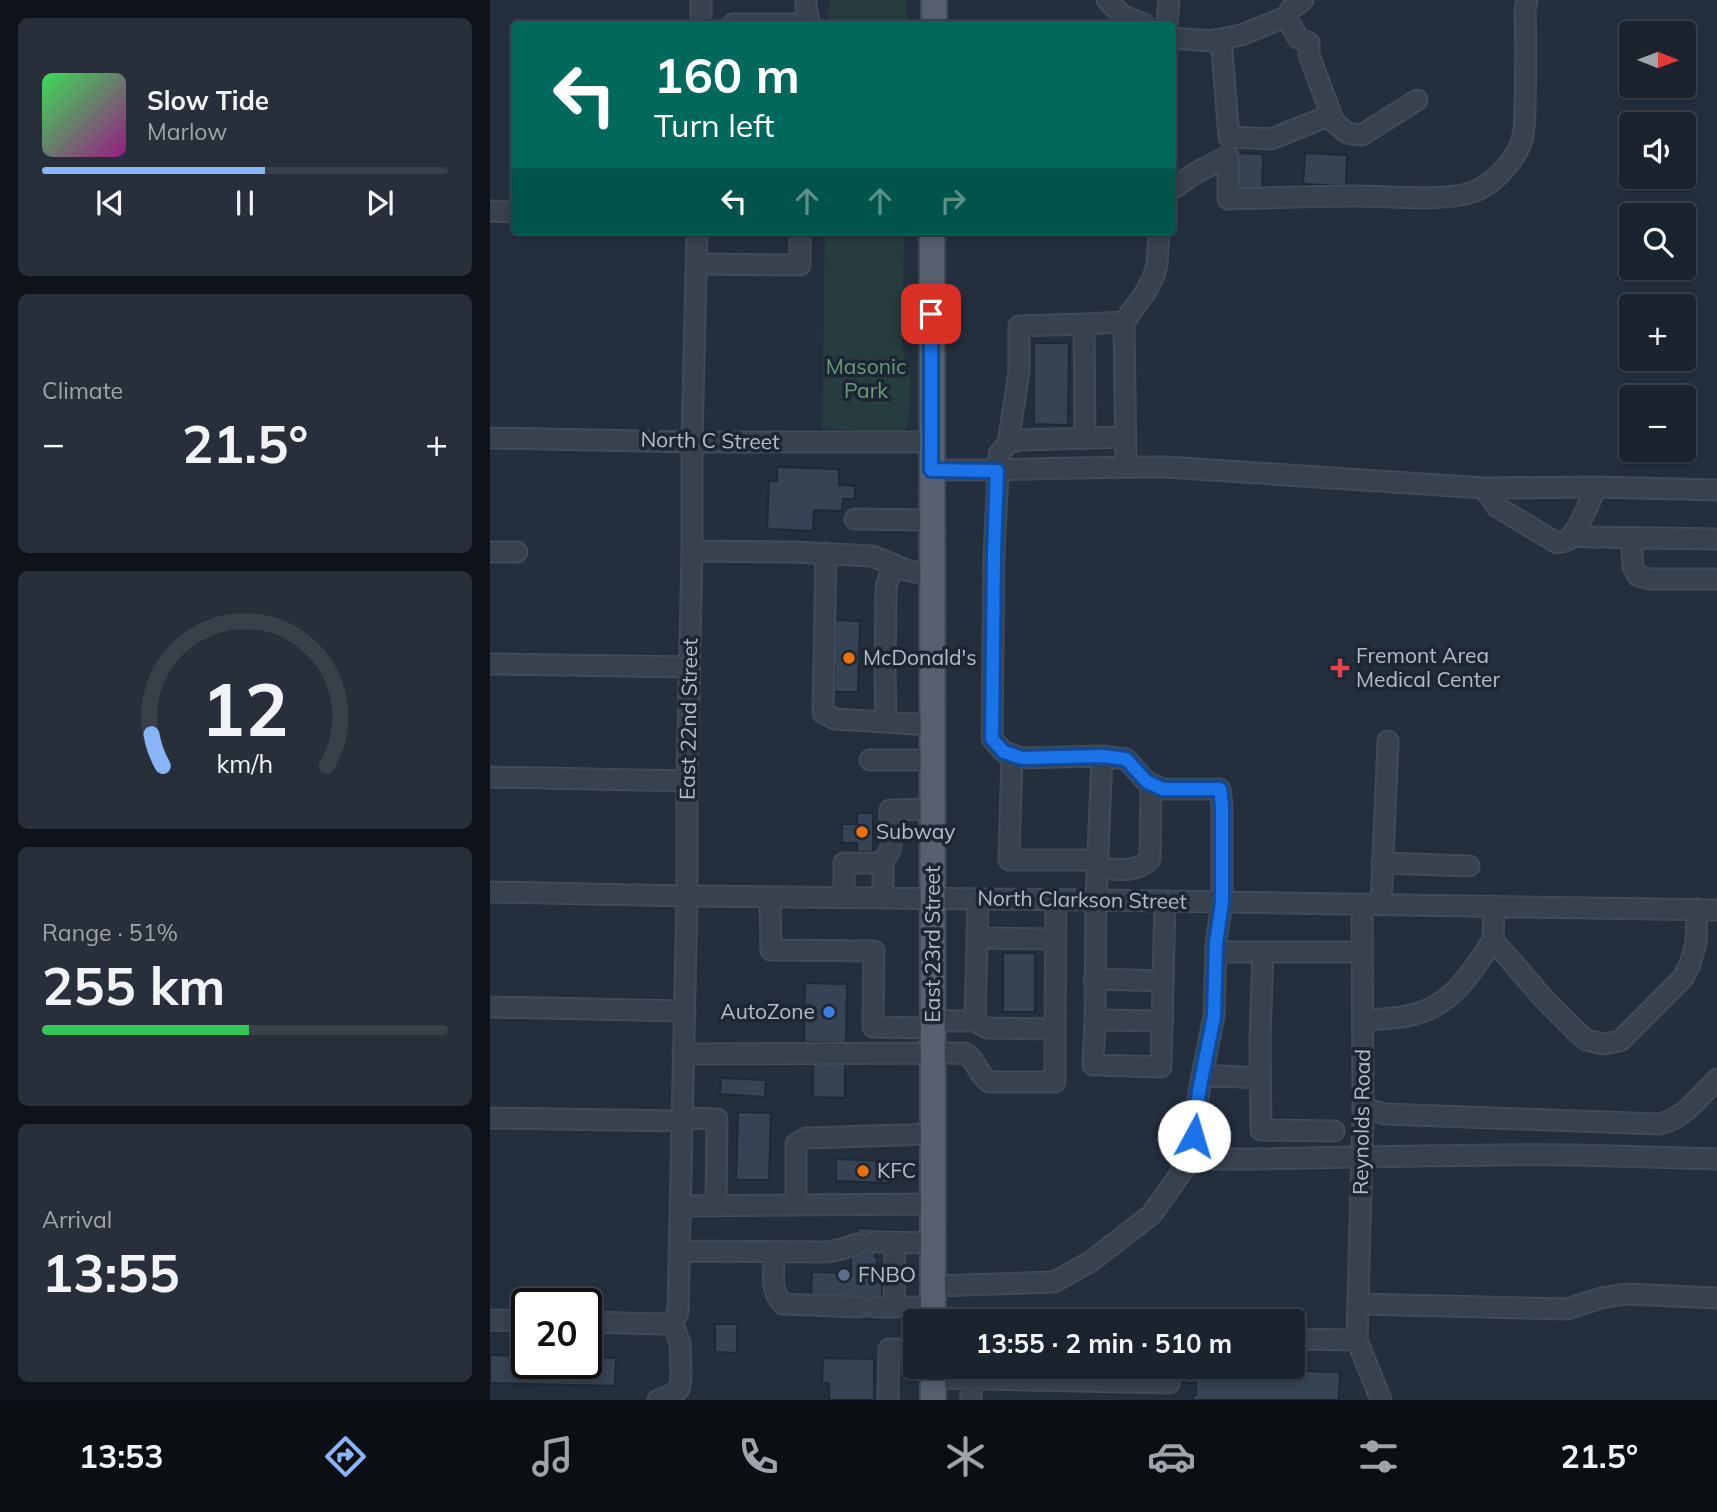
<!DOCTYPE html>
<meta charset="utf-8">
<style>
:root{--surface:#1b232e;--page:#282f3a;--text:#f1f3f6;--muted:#a0a4aa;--line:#39404a;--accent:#8ab4f8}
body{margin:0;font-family:Mulish,sans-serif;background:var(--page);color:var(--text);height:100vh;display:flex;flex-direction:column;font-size:26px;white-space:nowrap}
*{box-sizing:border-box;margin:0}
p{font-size:23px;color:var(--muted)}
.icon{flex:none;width:38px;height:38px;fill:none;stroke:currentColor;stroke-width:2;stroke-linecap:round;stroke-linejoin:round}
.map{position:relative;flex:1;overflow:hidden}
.details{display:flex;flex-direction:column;gap:18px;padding:18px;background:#0f1319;width:490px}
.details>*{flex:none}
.banner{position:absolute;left:21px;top:21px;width:665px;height:214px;border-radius:7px;box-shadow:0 4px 10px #0003,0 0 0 2px var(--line);background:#00695c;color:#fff;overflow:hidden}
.needle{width:46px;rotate:91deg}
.buttons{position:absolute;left:1129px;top:21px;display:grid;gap:14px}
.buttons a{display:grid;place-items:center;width:77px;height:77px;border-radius:7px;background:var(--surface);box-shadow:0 4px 10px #0003,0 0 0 2px var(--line);font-size:35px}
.speed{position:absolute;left:21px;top:1288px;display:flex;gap:14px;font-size:35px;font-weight:700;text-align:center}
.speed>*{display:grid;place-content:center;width:91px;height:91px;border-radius:50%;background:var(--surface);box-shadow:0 4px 10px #0003,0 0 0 2px var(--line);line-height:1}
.speed .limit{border:4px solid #111;border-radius:10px;background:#fff;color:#111}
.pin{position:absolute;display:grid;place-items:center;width:60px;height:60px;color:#fff;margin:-30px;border-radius:14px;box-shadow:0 4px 10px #0006}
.me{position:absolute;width:77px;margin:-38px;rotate:6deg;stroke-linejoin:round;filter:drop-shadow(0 0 5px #0008)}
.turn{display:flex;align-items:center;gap:24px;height:147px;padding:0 28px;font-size:32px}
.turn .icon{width:91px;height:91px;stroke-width:2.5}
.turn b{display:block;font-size:49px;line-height:60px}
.lanes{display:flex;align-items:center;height:66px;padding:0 28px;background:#0003;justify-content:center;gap:35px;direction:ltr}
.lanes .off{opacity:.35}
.big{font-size:52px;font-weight:700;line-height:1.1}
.details .tile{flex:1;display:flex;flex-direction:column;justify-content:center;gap:10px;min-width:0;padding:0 24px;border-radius:10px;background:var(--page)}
.details .dial{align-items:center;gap:0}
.dial svg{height:182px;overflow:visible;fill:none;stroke:var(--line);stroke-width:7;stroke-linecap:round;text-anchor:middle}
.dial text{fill:var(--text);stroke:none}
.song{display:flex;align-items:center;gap:21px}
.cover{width:84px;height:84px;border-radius:10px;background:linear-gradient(135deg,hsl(130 70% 55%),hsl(310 70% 35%))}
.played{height:7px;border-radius:4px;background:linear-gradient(90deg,var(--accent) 55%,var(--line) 55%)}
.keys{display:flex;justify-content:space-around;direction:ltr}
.heat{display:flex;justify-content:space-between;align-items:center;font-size:38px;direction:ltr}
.charge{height:10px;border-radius:5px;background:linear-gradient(90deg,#34c759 51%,var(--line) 0)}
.trip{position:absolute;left:413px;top:1309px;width:402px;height:70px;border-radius:7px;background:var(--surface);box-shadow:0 4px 10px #0003,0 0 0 2px var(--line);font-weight:700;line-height:70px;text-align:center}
.tab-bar{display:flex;height:112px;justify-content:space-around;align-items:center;background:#0b0e12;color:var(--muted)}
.tab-bar .icon{width:49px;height:49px}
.tab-bar .active{color:var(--accent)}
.tab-bar b{font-size:32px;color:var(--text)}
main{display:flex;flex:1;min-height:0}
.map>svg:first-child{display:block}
.green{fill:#263c3f}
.building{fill:#364354;stroke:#1f2835;stroke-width:2}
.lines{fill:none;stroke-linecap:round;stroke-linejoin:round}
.minor-casing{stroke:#414a57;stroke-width:23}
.major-casing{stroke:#414a57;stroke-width:28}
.minor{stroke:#38414e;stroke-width:19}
.major{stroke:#56606e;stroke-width:24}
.route-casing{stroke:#114b97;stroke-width:18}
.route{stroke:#1a73e8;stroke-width:12}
.food-dot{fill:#e8710a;stroke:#1d2633;stroke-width:2.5}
.health-dot{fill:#e0444e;stroke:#1d2633;stroke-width:2.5}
.shop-dot{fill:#3f7fe0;stroke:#1d2633;stroke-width:2.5}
.service-dot{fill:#5c6f8a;stroke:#1d2633;stroke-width:2.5}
.labels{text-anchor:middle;stroke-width:7;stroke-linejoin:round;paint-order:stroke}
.park-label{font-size:21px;fill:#6b9a76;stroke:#1d2633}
.street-label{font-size:21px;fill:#b4bcc9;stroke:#1d2633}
.poi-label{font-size:21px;fill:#b4bcc9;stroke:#1d2633;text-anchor:start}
</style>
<main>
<section class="details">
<div class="tile">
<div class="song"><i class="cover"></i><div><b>Slow Tide</b><p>Marlow</p></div></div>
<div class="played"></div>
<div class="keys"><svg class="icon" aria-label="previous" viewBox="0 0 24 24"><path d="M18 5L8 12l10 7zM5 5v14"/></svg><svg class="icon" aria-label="pause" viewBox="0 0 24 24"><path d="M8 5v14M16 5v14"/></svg><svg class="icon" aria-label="next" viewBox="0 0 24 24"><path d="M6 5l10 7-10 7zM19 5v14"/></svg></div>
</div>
<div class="tile"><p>Climate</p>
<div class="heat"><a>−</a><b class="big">21.5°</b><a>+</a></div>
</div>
<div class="tile dial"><svg viewBox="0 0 100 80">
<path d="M14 69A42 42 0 1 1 86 69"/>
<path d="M14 69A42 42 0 0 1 9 55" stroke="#8ab4f8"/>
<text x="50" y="56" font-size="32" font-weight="700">12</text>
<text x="50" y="72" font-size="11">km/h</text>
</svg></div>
<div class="tile"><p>Range · 51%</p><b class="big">255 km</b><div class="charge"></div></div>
<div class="tile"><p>Arrival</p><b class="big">13:55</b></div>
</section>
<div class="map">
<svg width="1227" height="1400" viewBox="0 0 1227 1400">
<rect width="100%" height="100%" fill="#242f3e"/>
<!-- green -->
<path class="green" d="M339,0H417V24H338Z
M335,231H414L412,343C413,355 417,360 419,371C422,385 419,415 416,429L407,433L332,428Z"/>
<!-- building -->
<path class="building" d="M744,153L773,154L772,193L743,192Z
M815,153L857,155L856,186L813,184Z
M544,343H579L578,425L544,424Z
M287,467L349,469V485L365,486V499H353L352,511L324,510L323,531L277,529L279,481H287Z
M344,620L370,621L368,692H344L345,665H339Z
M367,813H383V852H367V843H352V824H367Z
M513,953H545V1012H513Z
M315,983L357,984L356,1043L314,1042Z
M323,1057H355V1098L323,1097Z
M231,1078L276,1080L275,1097L230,1094Z
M248,1112L281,1113L279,1180H246Z
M346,1159L399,1161V1183L346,1181Z
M367,1228L388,1229V1232H386L385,1257H387V1277H390V1283H392V1297H386L385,1319H367L368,1297L321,1296L322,1272L361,1273V1255L366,1250Z
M491,1311L546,1312V1321H486V1313H491Z
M225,1324H247V1353L225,1352Z
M0,1355L37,1356V1363H96V1357L126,1358L125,1386L0,1383Z
M333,1358L384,1359V1400H339V1383H332Z
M712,1367H774V1370L850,1372L849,1400H703V1395H706V1383Z
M696,1369H711L706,1383H696Z"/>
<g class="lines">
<defs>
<path id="minor" d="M316,0V7L320,24
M617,0L633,16L654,24
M796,17L808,38L819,43V55L844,122L857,133L872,135L927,100
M211,24V0
M243,24H320
M677,24L679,0
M682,38L721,41L751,35L796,17L801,9L813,0
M731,39L739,137L781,139L841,115
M682,189L704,174L738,156V199C781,198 824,196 866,196C898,196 954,202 983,192C1004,184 1023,163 1031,143C1035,132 1035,118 1035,106C1036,74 1036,42 1035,10L1037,0
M0,211L24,212
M207,264L310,265V231
M635,437L532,440L518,443L509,454L504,554L502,739L514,752L532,758L612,756L636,759L657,782L673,789H730L732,805V903L726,943L724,1016L709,1091L701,1159C831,1160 960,1153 1089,1155C1135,1156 1181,1158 1227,1159
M0,438L202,442H441
M595,439L594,324L634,322
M518,443L529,372V326L594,324
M636,466L634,322L655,293L663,278L667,265L669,231
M441,470C520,471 598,466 676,467L994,488L1106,487L1227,490
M994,488L1007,507L1067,543C1071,542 1074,542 1078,540C1087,533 1101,499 1106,487
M365,519L442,520
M1082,535L1101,537L1227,539
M1141,538L1143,567L1148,576L1159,579H1227
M202,551L304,552L382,556L416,570L442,576
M0,552H27
M336,553L333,713L345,719L442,725
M0,664L199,667
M396,722L395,674L396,587L403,564
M522,755L519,860H608
M612,756L606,900L605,1020L603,1065L671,1067L675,901
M380,760H442
M0,777L197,781
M892,863L979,866
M607,868C626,869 646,874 660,859L661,784
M0,892L197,896L606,900L1227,910
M280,897L281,950L384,951L383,1027L443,1028
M354,898V863H393
M393,898V863L401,848L400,810L442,809
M872,904L873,1108L867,1340L891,1400
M891,905L898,741
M1004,906L1003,940L1055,1000L1085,1030L1096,1040L1113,1044L1130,1041L1193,978L1200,964L1206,943L1207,909
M487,938L566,939
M726,952H872
M773,952L770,1038L771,1130L844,1131
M604,979L673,981
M0,1007L195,1011
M605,1020L673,1021
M873,1020C889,1019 906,1019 922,1015C962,1006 982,972 1003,940
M443,1021H485L497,1028L565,1029L566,900
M485,1021L488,899
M193,1054L475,1053C487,1060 487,1074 499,1082H565V1029
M712,1075L770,1078
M873,1108L895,1114L1169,1124C1194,1119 1210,1096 1227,1079
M0,1118L191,1121
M191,1118L227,1119L226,1206
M306,1205V1144L316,1138L443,1134
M190,1206L444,1204
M385,1242L444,1243
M189,1251L337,1252L352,1249L367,1244
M285,1251C284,1269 279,1291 293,1304L368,1307
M444,1286L564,1282L600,1262L661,1215L701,1159
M869,1304L1077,1309L1111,1298L1136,1294L1227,1298
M386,1307H443
M404,1307L405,1243
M0,1320L37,1321
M96,1322L172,1324L182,1322L188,1313L197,896V781L202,551V442L207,231
M803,1339L867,1340
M443,1378L679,1383V1367
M168,1400L179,1396L189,1389L191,1379L190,1343L182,1322
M398,1400L399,1349L425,1350
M481,1400V1378"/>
<path id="major" d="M444,24V0
M442,231L443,1321
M443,1400V1367"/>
</defs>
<!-- minor casing -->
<use href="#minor" class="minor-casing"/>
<!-- major casing -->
<use href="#major" class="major-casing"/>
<!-- minor -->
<use href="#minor" class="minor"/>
<!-- major -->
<use href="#major" class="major"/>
</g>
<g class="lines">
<defs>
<path id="route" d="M441,314V470L507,471L504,554L502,739L514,752L532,758L612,756L636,759L657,782L673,789H730L732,805V903L726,943L724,1016L709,1091L704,1136"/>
</defs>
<!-- route casing -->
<use href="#route" class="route-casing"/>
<!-- route -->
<use href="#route" class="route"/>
</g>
<!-- markers -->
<g class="food-dot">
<circle cx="359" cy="658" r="7"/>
<circle cx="372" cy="832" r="7"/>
<circle cx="373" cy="1171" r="7"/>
</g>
<path class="health-dot" d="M846.5 657.5h7v7h7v7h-7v7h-7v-7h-7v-7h7z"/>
<circle class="shop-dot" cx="339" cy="1012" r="7"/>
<circle class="service-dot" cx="354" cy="1275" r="7"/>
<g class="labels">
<!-- park labels -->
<g class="park-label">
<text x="376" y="374">Masonic<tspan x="376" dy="24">Park</tspan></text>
</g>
<!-- street labels -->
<g class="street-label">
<text transform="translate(220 441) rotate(1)" y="7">North C Street</text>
<text transform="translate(199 719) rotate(-89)" y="7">East 22nd Street</text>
<text transform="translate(592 900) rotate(1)" y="7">North Clarkson Street</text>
<text transform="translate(443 944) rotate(-90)" y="7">East 23rd Street</text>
<text transform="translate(872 1122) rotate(-89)" y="7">Reynolds Road</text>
</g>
<!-- poi labels -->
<g class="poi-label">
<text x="866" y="663">Fremont Area<tspan x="866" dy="24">Medical Center</tspan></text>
<text x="373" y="665">McDonald's</text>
<text x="386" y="839">Subway</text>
<text x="325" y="1019" text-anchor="end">AutoZone</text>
<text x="387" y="1178">KFC</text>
<text x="368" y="1282">FNBO</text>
</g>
</g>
</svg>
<div class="buttons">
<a><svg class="needle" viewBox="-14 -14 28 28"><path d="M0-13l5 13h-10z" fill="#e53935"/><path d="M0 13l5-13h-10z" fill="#a0a4aa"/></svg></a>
<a><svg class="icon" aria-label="sound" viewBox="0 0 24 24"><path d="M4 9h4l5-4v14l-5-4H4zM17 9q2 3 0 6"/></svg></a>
<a><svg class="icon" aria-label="search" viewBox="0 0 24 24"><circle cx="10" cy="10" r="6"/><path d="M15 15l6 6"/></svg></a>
<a>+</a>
<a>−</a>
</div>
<div class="speed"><div class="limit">20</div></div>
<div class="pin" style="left:441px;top:314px;background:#d93025"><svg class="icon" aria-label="arrive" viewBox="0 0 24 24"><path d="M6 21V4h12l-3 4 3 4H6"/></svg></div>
<svg class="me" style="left:704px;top:1136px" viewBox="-20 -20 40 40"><circle r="19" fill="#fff"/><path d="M0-13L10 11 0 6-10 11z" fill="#1a73e8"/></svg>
<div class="trip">13:55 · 2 min · 510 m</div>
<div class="banner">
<div class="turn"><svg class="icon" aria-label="left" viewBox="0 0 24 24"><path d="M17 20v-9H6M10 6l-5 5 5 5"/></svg><div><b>160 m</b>Turn left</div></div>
<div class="lanes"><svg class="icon" aria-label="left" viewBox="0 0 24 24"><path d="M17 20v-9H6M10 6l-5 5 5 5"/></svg><svg class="icon off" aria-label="ahead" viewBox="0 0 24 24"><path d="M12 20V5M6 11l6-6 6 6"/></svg><svg class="icon off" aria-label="ahead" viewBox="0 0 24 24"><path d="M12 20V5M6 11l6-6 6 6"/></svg><svg class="icon off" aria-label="right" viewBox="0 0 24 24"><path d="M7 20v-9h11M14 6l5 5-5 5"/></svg></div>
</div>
</div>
</main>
<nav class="tab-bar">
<b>13:53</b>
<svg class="icon active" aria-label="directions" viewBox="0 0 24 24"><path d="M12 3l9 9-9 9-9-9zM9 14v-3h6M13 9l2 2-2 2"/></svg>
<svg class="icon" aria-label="music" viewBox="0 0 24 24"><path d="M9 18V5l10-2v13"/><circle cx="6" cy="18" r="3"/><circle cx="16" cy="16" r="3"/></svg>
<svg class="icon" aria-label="phone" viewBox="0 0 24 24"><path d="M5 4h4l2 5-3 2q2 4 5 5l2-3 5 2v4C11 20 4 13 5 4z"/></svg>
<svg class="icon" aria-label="climate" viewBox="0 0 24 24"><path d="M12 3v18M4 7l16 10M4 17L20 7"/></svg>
<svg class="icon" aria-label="car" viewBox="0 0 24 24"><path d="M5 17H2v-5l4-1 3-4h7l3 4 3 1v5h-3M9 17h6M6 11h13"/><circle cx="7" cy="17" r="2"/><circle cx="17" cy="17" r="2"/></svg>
<svg class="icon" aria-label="filters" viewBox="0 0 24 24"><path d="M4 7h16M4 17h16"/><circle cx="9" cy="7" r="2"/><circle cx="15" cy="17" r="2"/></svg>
<b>21.5°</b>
</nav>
